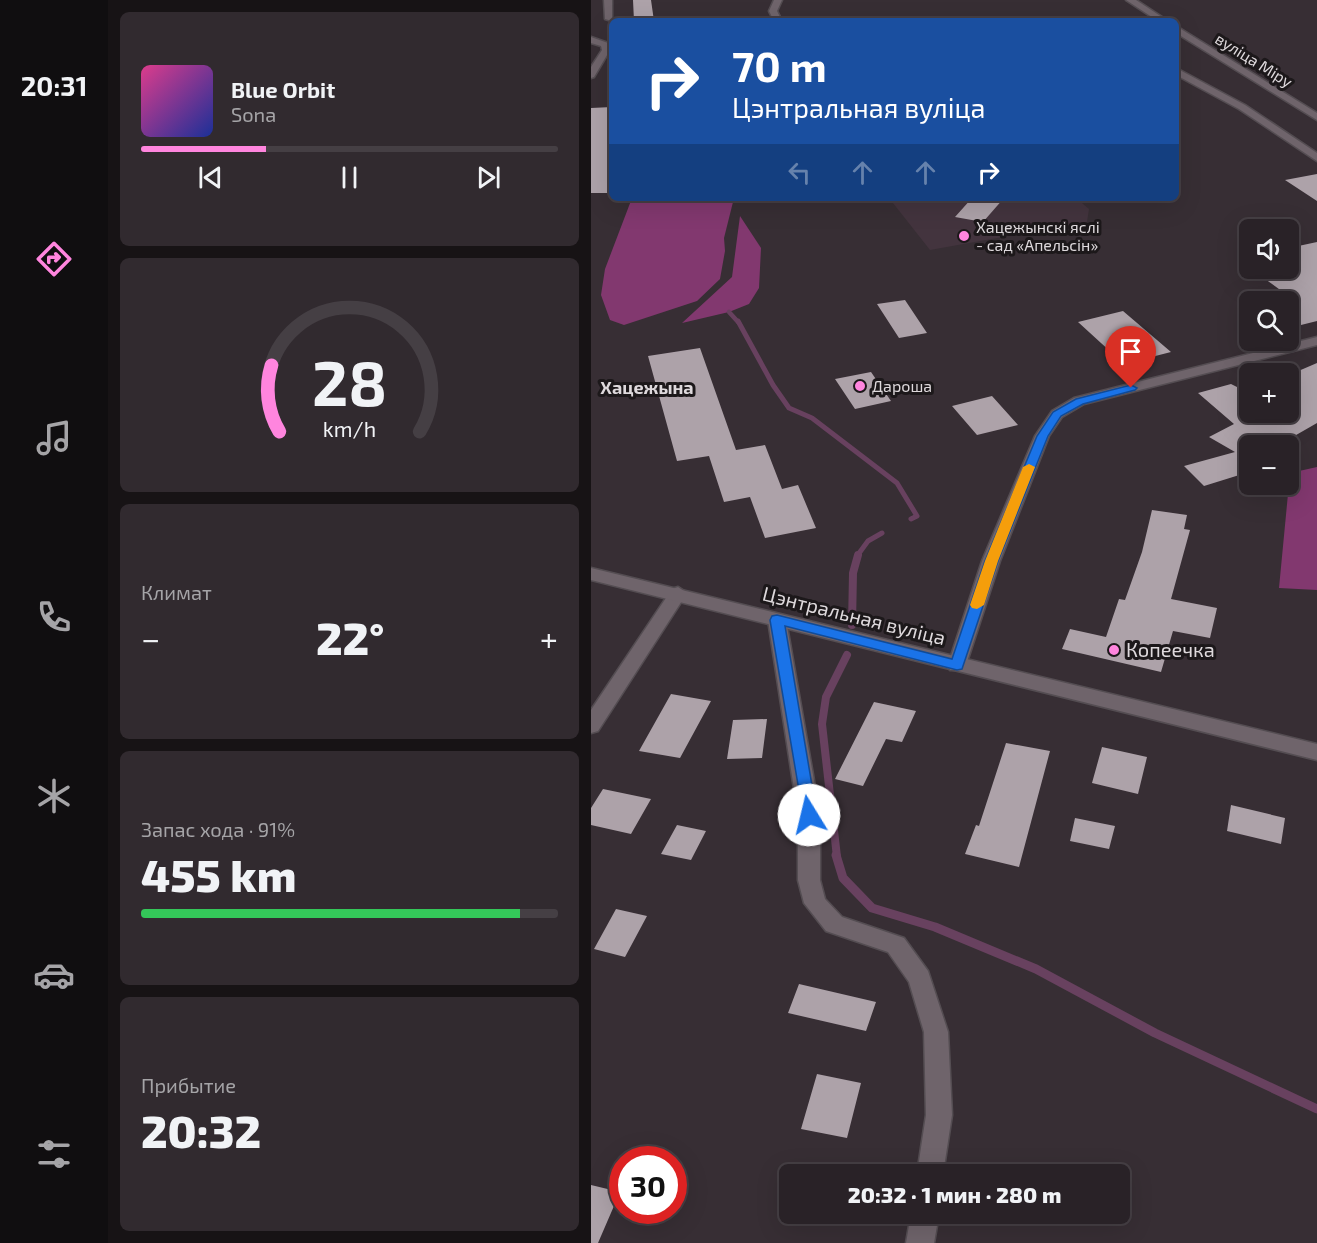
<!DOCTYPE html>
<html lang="ru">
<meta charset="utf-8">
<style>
:root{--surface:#292227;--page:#312a2f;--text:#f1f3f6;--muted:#a5a4a7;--line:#453f44;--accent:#ff85de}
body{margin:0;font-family:"Exo 2",sans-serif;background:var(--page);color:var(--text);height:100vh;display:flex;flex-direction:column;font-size:22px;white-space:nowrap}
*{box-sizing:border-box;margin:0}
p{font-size:20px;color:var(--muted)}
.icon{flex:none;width:33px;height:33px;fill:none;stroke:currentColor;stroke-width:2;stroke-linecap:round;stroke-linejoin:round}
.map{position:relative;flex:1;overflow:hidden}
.drawer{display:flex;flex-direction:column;gap:12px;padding:12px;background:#171315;width:483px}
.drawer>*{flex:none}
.banner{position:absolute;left:18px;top:18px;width:570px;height:183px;border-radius:9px;box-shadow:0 6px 24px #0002,0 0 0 2px var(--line);background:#1a4fa0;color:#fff;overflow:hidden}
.buttons{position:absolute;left:648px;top:219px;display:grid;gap:12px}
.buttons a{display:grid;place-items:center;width:60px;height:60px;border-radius:9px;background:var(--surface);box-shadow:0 6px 24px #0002,0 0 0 2px var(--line);font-size:30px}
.speed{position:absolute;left:18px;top:1146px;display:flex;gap:12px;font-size:30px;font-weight:700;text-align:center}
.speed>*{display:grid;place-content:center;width:78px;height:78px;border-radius:50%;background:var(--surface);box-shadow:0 6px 24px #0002,0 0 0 2px var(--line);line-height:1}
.speed .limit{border:9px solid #d22;background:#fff;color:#111}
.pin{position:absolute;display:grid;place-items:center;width:51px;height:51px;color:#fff;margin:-62px -26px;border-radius:50% 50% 50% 0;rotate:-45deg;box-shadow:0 0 6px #0007}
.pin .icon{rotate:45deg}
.me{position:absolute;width:66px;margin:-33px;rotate:351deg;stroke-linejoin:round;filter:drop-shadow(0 0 4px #0008)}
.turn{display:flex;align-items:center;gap:21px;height:126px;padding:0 24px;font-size:27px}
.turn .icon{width:78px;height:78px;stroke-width:2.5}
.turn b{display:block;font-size:42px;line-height:51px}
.lanes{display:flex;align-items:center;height:57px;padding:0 24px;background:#0003;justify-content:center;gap:30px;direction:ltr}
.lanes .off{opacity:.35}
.big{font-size:45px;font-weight:800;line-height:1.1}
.drawer .widget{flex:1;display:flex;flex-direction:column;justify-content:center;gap:9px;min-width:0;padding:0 21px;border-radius:9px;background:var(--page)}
.drawer .dial{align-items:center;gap:0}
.dial svg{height:156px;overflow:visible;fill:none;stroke:var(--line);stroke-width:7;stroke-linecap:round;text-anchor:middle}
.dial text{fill:var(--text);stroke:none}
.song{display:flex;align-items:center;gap:18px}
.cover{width:72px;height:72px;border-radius:9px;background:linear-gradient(135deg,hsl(330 70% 55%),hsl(230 70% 35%))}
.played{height:6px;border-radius:3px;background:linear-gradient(90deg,var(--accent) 30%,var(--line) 30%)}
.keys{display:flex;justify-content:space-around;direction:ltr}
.heat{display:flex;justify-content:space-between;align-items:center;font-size:33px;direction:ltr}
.charge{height:9px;border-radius:4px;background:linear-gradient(90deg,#34c759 91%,var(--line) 0)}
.trip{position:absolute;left:188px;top:1164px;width:351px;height:60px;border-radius:9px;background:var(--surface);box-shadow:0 6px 24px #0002,0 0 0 2px var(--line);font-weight:800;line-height:60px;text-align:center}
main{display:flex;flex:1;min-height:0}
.tab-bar{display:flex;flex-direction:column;width:108px;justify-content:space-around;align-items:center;background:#100e10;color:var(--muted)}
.tab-bar .icon{width:42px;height:42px}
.tab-bar .selected{color:var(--accent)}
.tab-bar b{font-size:27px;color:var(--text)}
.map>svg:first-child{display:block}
.built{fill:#43343e}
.green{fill:#82386f}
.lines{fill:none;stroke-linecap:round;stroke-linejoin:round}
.stream-far3{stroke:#68415f;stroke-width:4.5}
.stream-far2{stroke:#68415f;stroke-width:5}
.stream-far1{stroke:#68415f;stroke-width:8}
.stream{stroke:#68415f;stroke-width:9}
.building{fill:#ada2a9}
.street-casing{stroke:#544d52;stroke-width:3}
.secondary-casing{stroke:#544d52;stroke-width:3}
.street{fill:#6f646b;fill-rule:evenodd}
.secondary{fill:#6f646b;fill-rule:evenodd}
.route{fill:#1a73e8;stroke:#114b97;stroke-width:1.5}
.slow{fill:#f59e0b}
.poi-dot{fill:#ff85de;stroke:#1c181a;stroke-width:2}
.labels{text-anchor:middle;stroke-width:6;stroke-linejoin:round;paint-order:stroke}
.far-street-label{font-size:16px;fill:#ded9dc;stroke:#1c181a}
.far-poi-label{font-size:16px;fill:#ded9dc;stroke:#1c181a;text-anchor:start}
.far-quarter-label{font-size:18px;font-weight:bold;fill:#ded9dc;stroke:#1c181a}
.street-label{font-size:20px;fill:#ded9dc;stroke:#1c181a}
.poi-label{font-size:20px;fill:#ded9dc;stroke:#1c181a;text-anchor:start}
</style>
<main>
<nav class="tab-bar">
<b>20:31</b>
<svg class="icon selected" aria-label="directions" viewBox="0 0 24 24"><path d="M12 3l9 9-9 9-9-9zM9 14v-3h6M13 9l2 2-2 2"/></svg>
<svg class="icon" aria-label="music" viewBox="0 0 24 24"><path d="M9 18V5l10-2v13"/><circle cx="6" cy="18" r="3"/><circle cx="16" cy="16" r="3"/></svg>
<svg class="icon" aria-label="phone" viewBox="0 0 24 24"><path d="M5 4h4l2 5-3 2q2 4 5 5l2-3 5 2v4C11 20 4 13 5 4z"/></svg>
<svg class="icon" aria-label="climate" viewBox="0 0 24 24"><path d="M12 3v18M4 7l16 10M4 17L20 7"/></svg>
<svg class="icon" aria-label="car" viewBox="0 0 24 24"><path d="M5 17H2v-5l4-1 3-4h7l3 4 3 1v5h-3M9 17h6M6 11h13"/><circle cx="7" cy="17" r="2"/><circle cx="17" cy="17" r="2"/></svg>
<svg class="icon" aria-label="filters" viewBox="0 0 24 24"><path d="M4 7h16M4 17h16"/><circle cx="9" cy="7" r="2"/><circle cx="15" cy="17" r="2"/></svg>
</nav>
<section class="drawer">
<div class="widget">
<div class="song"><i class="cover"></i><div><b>Blue Orbit</b><p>Sona</p></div></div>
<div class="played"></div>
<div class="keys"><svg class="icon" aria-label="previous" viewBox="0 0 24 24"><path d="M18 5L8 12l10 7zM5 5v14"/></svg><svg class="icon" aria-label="pause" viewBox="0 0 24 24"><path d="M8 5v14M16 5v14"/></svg><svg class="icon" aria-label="next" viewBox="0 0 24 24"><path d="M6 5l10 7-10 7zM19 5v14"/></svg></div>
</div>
<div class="widget dial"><svg viewBox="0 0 100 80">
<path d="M14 69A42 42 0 1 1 86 69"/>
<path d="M14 69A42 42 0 0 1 10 35" stroke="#ff85de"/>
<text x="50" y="56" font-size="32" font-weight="700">28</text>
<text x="50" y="72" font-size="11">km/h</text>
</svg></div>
<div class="widget"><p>Климат</p>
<div class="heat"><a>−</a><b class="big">22°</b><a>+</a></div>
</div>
<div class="widget"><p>Запас хода · 91%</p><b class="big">455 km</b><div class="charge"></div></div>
<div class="widget"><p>Прибытие</p><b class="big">20:32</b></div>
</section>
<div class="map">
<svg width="726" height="1243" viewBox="0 0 726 1243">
<rect width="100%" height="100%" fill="#372e34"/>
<!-- built -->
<path class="built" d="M298,198H485L498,209L496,222L339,250Z"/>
<!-- green -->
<path class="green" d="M41,198H143L133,238L134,251L129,279L106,301L33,325L19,320L10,295L14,269Z
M149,216L170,248L168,288L158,304L138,312L91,323L141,277Z
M726,467V590L688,588L699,473Z"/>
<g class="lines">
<!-- stream-far3 -->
<path class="stream-far3" d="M138,312L148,323"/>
<!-- stream-far2 -->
<path class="stream-far2" d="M147,321L182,385L198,408L221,418L306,483L326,516L320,519
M266,556L277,541L291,533"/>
<!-- stream-far1 -->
<path class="stream-far1" d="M261,625L262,573L267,555
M246,857L231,724L235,697L256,655"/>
<!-- stream -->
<path class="stream" d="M245,855L252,878L281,908L344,927L445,969L564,1033L726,1109"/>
</g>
<!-- building -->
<path class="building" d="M42,0H60L63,21H43Z
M21,107V193H0V108Z
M726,174V201L694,180Z
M381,198H413L392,222L364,217Z
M726,242V321L698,328V306L707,303L659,268H698V248Z
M314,300L336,333L308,338L286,304Z
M532,311L580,352L533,364L487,322Z
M109,348L145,450L174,445L191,489L207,485L225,528L174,538L159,497L133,502L118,456L86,461L57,356Z
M726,363V423L686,446H658V472L613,486L593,466L644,452L618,437L643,424L607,393L640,384L658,393V412H698V375Z
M280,372L300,401L264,409L244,379Z
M401,396L427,425L386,435L361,406Z
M561,510L596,515L593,529L599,530L580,599L626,608L619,638L582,631L570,672L471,649L479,629L515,637L528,599L534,600L551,552Z
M80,694L120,701L89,758L48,751Z
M283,702L325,711L311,742L295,739L272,786L244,779Z
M176,719L171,758L136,759L142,720Z
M415,743L459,751L428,867L374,854L385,825L388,826Z
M511,747L556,757L547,794L501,783Z
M12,789L60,799L40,834L0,825V808Z
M640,805L694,818L690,844L636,831Z
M484,818L524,826L518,849L479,841Z
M86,825L115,831L100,860L70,854Z
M25,909L56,916L34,957L3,949Z
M208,984L285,1002L275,1031L197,1013Z
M226,1074L270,1083L256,1138L210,1129Z
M0,1185L29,1192L7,1243H0Z"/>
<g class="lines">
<defs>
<path id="street" d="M13,0H21V21L14,19Z
M183,0H191L186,11L191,21H183L178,11Z
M0,37L17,43L19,50L3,77L0,78V67L11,50L10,46L0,43Z
M585,68L654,105L726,153V161L648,109L585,75Z
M726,337V345L493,404L471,417L458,436L409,561L375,665L373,670H359L357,665L391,561L444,436L461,411L483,398Z
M87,587L96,593L7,731L0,733V710L81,589Z
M186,614L195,620L229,815V880L234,899L251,917L313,938L337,971L357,1032L361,1115L352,1174H326L335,1115L333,1032L318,982L297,952L235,931L213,903L207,880V815L177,620Z
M320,1214H348L343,1243H315Z"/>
<path id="secondary" d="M535,0H545L577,21H567Z
M585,26L726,113V120L585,33Z
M0,568L726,744V760L0,580Z"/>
</defs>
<!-- street casing -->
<use href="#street" class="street-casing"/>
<!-- secondary casing -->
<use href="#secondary" class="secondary-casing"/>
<!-- street -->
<use href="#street" class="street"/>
<!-- secondary -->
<use href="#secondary" class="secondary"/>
</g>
<!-- route -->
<path class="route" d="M540,385L546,388L544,390L492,404L470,416L457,436L407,561L371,669L366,670L194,626L226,815L224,820H213L179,620L181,616L186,615L361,659L394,561L446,436L462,412L485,399Z"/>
<!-- slow -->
<path class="slow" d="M438,464L444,467L407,561L393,605L386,609L381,608L379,605L394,561L432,467Z"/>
<!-- markers -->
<g class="poi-dot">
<circle cx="373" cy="236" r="6"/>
<circle cx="269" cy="386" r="6"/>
<circle cx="523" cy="650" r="6"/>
</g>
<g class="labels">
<!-- far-street labels -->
<g class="far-street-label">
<text transform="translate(663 60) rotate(32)" y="6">вуліца Міру</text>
</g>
<!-- far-poi labels -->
<g class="far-poi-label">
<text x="385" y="233">Хацежынскі яслі<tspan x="385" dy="18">- сад «Апельсін»</tspan></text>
<text x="281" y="392">Дароша</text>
</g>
<!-- far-quarter labels -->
<g class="far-quarter-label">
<text x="56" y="394">Хацежына</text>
</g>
<!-- street labels -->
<g class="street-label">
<text transform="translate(263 616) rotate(14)" y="7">Цэнтральная вуліца</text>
</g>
<!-- poi labels -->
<g class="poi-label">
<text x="535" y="657">Копеечка</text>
</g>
</g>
</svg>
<div class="buttons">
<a><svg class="icon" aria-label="sound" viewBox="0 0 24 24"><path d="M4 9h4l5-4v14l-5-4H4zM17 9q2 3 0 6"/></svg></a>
<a><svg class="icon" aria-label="search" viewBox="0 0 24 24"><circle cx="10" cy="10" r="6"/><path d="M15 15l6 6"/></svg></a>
<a>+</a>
<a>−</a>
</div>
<div class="speed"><div class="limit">30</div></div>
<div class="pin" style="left:540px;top:388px;background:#d93025"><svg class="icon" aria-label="arrive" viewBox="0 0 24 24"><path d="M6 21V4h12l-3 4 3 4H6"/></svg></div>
<svg class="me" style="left:218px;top:815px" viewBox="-20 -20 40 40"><circle r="19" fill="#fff"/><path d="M0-13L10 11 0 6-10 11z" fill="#1a73e8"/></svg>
<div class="trip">20:32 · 1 мин · 280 m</div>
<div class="banner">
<div class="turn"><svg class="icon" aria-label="right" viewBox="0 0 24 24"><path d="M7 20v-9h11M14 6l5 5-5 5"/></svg><div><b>70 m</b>Цэнтральная вуліца</div></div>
<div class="lanes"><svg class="icon off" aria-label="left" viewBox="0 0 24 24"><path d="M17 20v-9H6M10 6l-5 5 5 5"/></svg><svg class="icon off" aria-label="ahead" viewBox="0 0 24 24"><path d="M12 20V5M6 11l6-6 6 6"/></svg><svg class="icon off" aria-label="ahead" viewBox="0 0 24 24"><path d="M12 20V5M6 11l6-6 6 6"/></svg><svg class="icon" aria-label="right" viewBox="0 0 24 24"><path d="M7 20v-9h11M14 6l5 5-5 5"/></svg></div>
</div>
</div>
</main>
